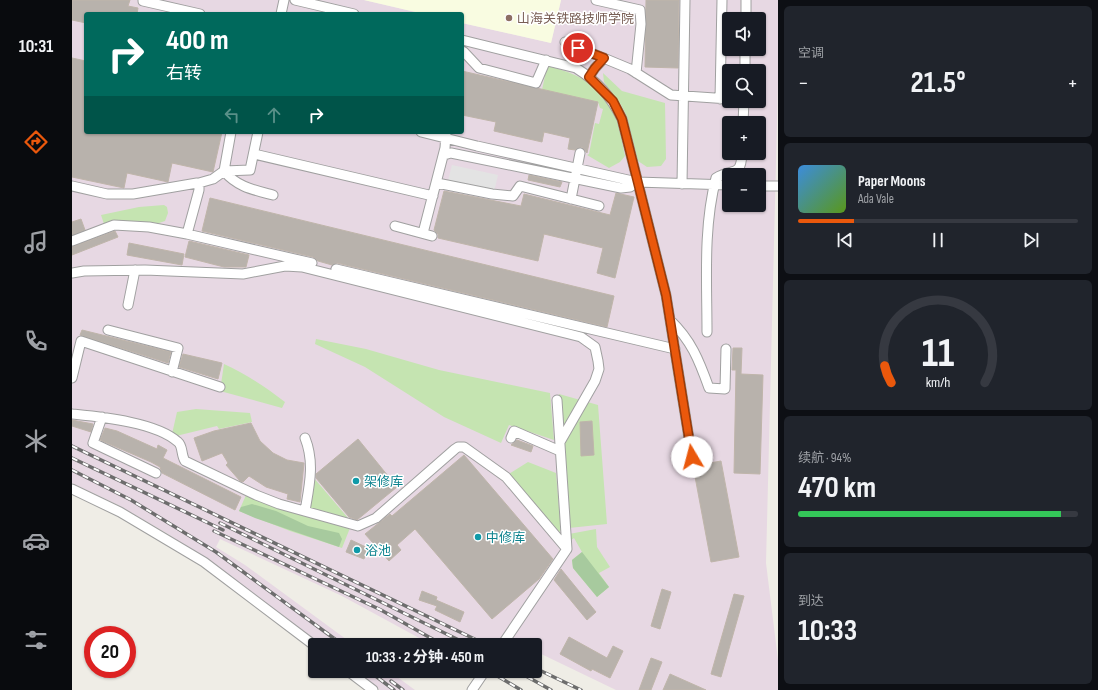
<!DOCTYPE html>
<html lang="zh">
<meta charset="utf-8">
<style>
:root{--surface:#171b24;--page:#20242c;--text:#f1f3f6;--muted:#9ea1a6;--line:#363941;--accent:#ea580c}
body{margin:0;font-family:"Sofia Sans Condensed","Noto Sans SC",sans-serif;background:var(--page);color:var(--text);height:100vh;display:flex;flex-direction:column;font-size:15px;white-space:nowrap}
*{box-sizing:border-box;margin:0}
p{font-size:13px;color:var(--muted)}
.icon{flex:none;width:22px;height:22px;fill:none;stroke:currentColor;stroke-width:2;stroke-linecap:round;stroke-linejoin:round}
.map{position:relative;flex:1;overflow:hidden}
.sheet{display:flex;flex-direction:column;gap:6px;padding:6px;background:#0d0f14;width:320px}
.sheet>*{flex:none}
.top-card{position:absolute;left:12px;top:12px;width:380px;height:122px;border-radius:4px;box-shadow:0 1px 3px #0004;background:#00695c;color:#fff;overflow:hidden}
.controls{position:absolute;left:650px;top:12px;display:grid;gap:8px}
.controls a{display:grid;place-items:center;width:44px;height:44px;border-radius:4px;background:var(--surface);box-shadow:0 1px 3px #0004;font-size:20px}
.speed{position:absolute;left:12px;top:626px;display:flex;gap:8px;font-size:20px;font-weight:700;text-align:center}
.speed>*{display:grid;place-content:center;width:52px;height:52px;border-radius:50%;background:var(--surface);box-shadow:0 1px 3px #0004;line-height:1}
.speed .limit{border:6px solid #d22;background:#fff;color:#111}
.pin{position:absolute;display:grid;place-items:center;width:34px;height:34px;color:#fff;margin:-17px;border:2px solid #fff;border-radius:50%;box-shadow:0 1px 4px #0007}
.me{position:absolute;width:44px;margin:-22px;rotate:352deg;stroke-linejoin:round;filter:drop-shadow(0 0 3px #0008)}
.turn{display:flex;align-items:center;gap:14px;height:84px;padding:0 16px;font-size:18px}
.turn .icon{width:52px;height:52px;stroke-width:2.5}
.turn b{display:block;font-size:28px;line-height:34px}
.lanes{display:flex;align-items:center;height:38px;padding:0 16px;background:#0003;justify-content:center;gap:20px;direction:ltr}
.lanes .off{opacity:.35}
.big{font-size:30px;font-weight:700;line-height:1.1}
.sheet .card{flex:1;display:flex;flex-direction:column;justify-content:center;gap:6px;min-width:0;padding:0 14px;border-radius:6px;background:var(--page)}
.sheet .dial{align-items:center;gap:0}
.dial svg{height:104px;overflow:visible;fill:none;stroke:var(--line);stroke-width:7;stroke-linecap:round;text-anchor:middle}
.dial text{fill:var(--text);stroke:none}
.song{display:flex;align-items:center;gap:12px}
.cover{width:48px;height:48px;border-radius:6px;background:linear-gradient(135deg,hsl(210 70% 55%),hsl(90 70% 35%))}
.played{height:4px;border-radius:2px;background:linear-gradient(90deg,var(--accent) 20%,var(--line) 20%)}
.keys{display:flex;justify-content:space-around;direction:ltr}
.heat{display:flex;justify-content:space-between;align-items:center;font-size:22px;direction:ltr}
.charge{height:6px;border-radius:3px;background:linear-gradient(90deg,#34c759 94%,var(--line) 0)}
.trip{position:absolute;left:236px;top:638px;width:234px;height:40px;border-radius:4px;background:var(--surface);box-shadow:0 1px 3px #0004;font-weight:700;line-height:40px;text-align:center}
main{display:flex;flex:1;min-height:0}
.dock{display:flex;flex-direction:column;width:72px;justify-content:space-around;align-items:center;background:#090b0e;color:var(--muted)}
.dock .icon{width:28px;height:28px}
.dock .selected{color:var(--accent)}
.dock b{font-size:18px;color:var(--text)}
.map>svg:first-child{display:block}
.industrial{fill:#e7d8e3;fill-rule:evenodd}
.education{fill:#f9fce1}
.grass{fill:#c5e4b1}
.forest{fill:#a7ca9e}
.parking{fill:#e3e3e3}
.building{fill:#b8b2ac;stroke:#bfb5aa}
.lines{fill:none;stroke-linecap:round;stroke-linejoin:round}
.minor-casing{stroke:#a0a0a0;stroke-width:11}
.minor{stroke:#fff;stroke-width:9}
.rail-casing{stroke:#6d6d6d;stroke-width:3.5}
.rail{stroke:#fff;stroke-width:2;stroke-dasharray:6;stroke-linecap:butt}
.route-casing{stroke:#983908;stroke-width:10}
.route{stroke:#ea580c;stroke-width:7}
.education-dot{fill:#8d6e63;stroke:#fff;stroke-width:1.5}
.culture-dot{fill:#0f9aa8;stroke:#fff;stroke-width:1.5}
.labels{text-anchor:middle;stroke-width:3;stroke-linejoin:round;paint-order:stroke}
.education-label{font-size:13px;fill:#785e54;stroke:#fff;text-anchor:start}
.culture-label{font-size:13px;fill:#0d838f;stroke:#fff;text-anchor:start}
</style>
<main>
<nav class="dock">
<b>10:31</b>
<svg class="icon selected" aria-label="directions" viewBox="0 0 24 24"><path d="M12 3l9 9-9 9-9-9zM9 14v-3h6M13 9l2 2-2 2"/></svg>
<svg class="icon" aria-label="music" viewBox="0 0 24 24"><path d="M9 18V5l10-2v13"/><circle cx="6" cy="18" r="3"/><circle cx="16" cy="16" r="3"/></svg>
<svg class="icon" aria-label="phone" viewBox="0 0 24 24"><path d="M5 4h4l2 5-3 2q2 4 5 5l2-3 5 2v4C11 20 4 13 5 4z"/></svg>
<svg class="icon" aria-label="climate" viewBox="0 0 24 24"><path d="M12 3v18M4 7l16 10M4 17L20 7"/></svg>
<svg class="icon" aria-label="car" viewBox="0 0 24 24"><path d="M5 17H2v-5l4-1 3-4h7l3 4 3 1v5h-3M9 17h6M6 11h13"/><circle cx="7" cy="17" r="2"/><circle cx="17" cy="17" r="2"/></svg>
<svg class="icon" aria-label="filters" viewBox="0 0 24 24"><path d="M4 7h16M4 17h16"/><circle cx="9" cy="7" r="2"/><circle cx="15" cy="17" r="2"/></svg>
</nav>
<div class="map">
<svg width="706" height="690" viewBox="0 0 706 690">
<rect width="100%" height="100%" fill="#efede6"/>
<!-- industrial -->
<path class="industrial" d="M0,0H292L352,14H14V132H390V23L479,43L489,0H706V82L694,563L706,660V690H544L463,651V645H452L444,641L441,645H436L421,638L416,645H360L270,596L148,539L144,547L173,565L282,645H249L142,564L96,534L46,505L0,483ZM657,19H687V49H657ZM657,71H687V101H657ZM657,123H687V153H657ZM657,175H687V205H657Z
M283,671H317L343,690H308Z"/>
<!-- education -->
<path class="education" d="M292,0H489L479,43L390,23V14H352Z"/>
<!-- grass -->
<path class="grass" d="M475,66C506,73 531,86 544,117C549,129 550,144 553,156L548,162L537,168L515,155L517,154L523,123L527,124L531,109L528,108L526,102L470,90Z
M531,73L550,91L593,103L594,159L589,166L575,167L566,161L562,153L555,117L549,105L532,82Z
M92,205L95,207L96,213L93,221L87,223L57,222L32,224L29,215L67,207Z
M244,339L294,349L367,370L478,393L482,440L437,425L429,443L372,417L293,367L243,344Z
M152,364C174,374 193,387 213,402L210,408L148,391Z
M487,394L526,405L535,524L497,528Z
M124,409L178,413L180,422L147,429L145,426L104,436L100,434L105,412Z
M456,462L484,473L489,530L485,535L435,475Z
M241,477L277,519L237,510Z
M174,495L278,528L270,548L218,531L167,511Z
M524,529L525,547L538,567L527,573L537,587L525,597L501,568L500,560L510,552L502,538L496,542L497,534Z"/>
<!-- forest -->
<path class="forest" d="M180,504L204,511L236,526L267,533L270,539L267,547L183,518L167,511L169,507Z
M510,552L537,587L525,597L501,568L500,560Z"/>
<!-- parking -->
<path class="parking" d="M380,165L426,175L422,192L376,181Z"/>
<!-- building -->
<path class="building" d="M0,0H58L56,6L66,8L65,14H14V23L0,20Z
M574,0H607L606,68L573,67Z
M0,58L14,61V132H150L141,172L100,163L96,182L55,173L52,188L0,177Z
M390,71L526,102L515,153L510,147L506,148L503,150L496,149L498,138L472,132L470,142L422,131L424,122L390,115Z
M457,175L490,182L488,187L456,180Z
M372,191L449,206L452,194L538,215L544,193L562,197L543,278L525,273L531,248L472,234L466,261L366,238V234L362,230Z
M138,198L542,296L535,327L265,263L260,265L246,261L241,257L130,231Z
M9,219L13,230L0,235V222Z
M43,231L46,237L0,255V247Z
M117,241L177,255L174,267H152L113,257Z
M57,243L112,254L110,265L55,255Z
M10,330L99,352L96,363L8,335Z
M661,348H670L669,374L691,375L688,474L662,473L664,370H660Z
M111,354L150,363L146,379L107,367Z
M0,420L21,424L19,432L0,426Z
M520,421L522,455L509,456L508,422Z
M179,423L188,441L201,453L215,460L232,463L228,502L215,499L216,494L194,487L177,476L171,482L168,481L154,465L156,463L150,453L130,461L122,438L142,431Z
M33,428L45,431L85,449L86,445L95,450L91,458L169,497L163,510L90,473L88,467L79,462L28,440Z
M286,439L325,487L285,520L277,517L244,478V474Z
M445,440L461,446L459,452L439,445Z
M392,455L481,559L467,579L420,619L343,529L325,545L329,550L317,561L293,534L318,514L320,516Z
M649,461L667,557L639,562L621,466Z
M279,540L296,548L292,559L274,552Z
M489,569L524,612L515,620L482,580Z
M590,589L599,592L588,629L579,626Z
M350,591L365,597L364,600L392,612L388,622L363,610L365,606L347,600Z
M662,594L672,596L649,677L639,674Z
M497,637L535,658L541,646L551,651L538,678L520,669L519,671L488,654Z
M579,658L590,662L579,690H567Z
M598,674L634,690H591Z"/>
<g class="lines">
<defs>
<path id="minor" d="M71,0V1L128,14
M223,0L282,14
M524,0L568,10L569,24L564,73
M209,14L212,0
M674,19V0
M390,40L504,68C526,82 538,95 550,119L594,295L620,457
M493,42L558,69L599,95L657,99
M390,51L392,52L407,68L464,83L474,60
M673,71V49
M517,77L523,68L532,58
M648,99L650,0
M671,123L672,101
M159,132L152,171L141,179L127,183V190L115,234L240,263
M186,132L178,170L152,171C165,187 182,190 201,195
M349,132L405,146L565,182L657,185
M182,154L361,196
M372,155L379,153L549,188L558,187L565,182
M365,183L420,194L441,196L448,186L527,206
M610,184L613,0
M0,186L35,194H61L125,183
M687,186H706
M499,199L508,153
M323,226L360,236
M351,233L373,148L374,134
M0,241L42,225L77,227L115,234
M264,269L603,349
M0,273L12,271L73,270L171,274L213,266L230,267L509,337L523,347L526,361L527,369L523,381L488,442
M56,305L63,270
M598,320C619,340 627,360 637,388L653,389L654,349
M36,330L106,348L100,372
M635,332C635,281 631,228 644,178C660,167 669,179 670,153
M0,378L9,341L148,387
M0,414C29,417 84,422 106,442C111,446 109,455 113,461L184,495L207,504L286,526L304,518L383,449L386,447H392L434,477L495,549
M30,417L21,443L84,473
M439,438L442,431L488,451
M0,489L48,512L132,562L243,646
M233,511C237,487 243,463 233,438
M430,645L495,549L485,400
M276,671L301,690
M400,690L413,671"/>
</defs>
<!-- minor casing -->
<use href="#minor" class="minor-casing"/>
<!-- minor -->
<use href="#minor" class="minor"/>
<defs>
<path id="rail" d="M0,446L415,645
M0,458L151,530
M0,470L59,500L144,552L271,645
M148,523L397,645
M142,531L309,610L371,645
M463,668L509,690
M297,671L322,690
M417,671L449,690
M445,671L479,690
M319,681L331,690"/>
</defs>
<!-- rail casing -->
<use href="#rail" class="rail-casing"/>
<!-- rail -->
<use href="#rail" class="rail"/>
</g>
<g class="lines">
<defs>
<path id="route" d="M506,48L532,58L523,68L517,77L541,101L550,119L594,295L620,457"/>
</defs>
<!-- route casing -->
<use href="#route" class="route-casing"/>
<!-- route -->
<use href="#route" class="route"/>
</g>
<!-- markers -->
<circle class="education-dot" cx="437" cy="18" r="4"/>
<g class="culture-dot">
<circle cx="284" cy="481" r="4"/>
<circle cx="406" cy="537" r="4"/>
<circle cx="285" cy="550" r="4"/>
</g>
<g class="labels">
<!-- education labels -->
<g class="education-label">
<text x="445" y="23">山海关铁路技师学院</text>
</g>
<!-- culture labels -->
<g class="culture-label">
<text x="292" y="486">架修库</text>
<text x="414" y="542">中修库</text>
<text x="293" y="555">浴池</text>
</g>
</g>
</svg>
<div class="controls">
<a><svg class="icon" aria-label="sound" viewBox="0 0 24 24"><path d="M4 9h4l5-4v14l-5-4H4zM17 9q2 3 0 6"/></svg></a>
<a><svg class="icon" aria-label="search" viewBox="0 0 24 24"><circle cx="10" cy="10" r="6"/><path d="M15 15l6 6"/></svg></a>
<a>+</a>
<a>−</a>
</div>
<div class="speed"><div class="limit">20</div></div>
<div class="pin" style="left:506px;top:48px;background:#d93025"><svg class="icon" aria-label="arrive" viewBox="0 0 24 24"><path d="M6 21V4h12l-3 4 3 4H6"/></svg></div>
<svg class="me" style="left:620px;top:457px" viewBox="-20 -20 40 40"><circle r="19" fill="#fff"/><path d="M0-13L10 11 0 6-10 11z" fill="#ea580c"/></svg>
<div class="trip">10:33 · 2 分钟 · 450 m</div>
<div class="top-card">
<div class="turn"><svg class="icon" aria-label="right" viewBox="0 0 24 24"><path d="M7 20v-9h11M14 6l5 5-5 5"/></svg><div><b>400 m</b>右转</div></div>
<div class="lanes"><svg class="icon off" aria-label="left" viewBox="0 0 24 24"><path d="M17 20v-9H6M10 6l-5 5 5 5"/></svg><svg class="icon off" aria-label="ahead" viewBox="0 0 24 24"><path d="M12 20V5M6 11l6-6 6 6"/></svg><svg class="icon" aria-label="right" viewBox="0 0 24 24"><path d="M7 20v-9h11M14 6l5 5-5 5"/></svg></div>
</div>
</div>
<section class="sheet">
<div class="card"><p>空调</p>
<div class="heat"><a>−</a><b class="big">21.5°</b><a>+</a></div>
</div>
<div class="card">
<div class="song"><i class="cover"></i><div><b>Paper Moons</b><p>Ada Vale</p></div></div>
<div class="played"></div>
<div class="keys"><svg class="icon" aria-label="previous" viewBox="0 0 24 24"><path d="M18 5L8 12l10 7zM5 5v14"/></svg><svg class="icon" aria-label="pause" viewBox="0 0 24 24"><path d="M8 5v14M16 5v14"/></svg><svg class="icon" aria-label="next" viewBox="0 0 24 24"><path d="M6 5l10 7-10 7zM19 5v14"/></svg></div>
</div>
<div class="card dial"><svg viewBox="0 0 100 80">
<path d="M14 69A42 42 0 1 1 86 69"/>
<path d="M14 69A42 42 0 0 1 9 56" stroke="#ea580c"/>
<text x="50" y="56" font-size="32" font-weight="700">11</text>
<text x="50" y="72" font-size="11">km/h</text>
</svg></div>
<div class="card"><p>续航 · 94%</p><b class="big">470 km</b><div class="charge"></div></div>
<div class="card"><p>到达</p><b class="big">10:33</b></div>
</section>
</main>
